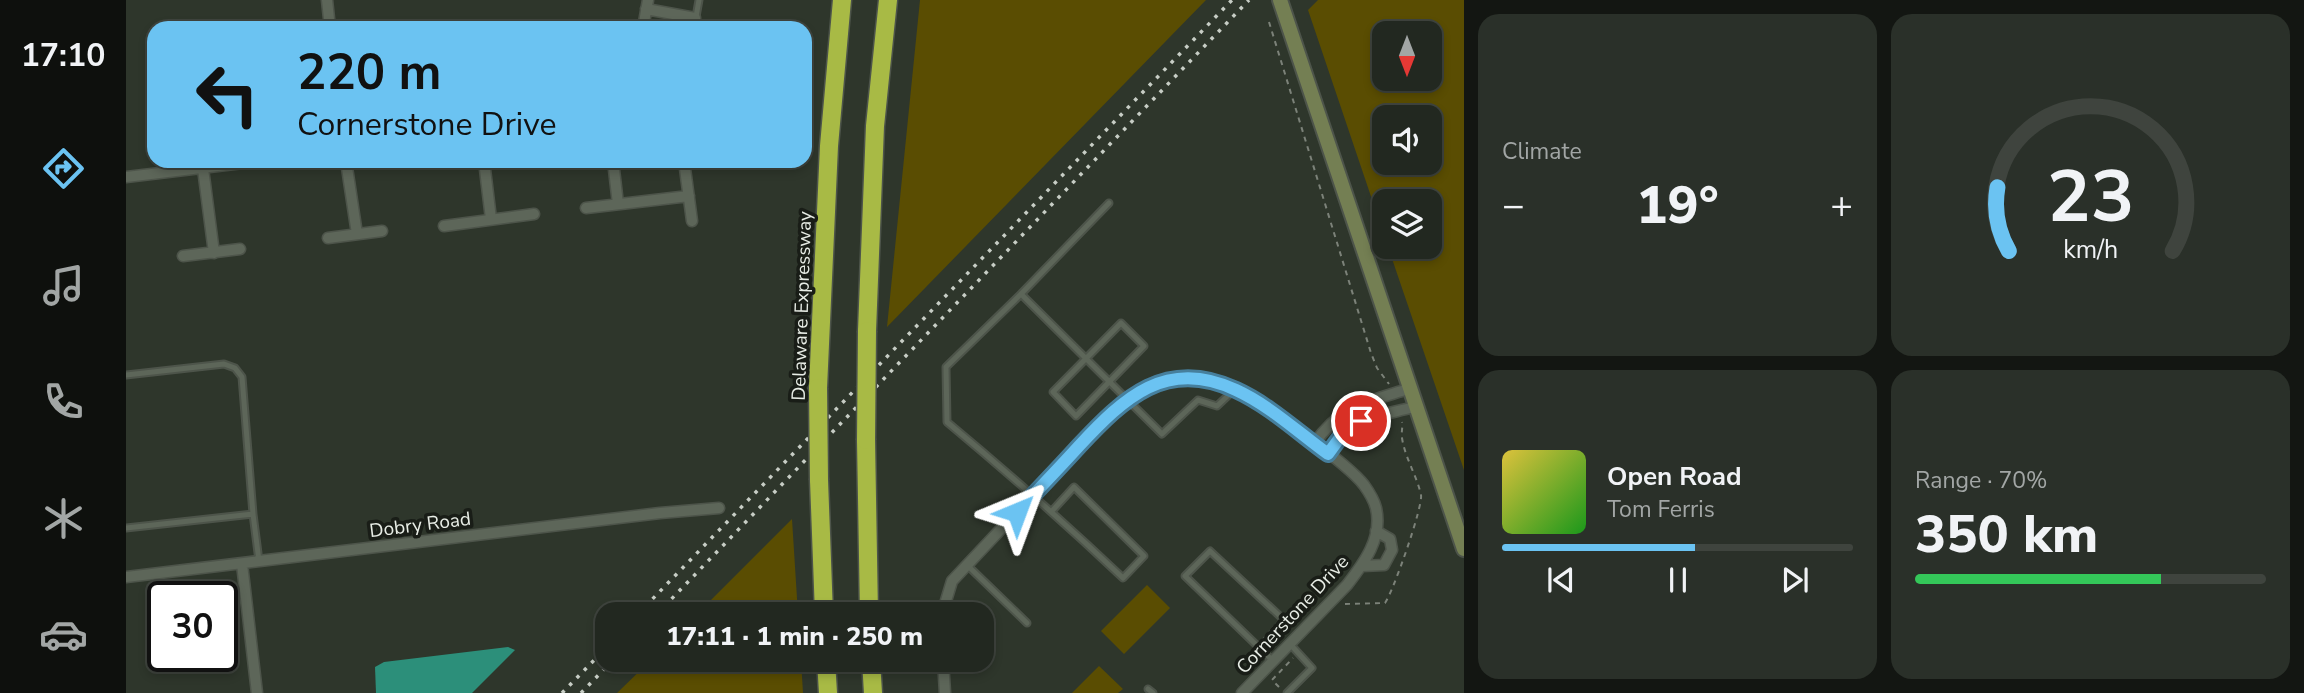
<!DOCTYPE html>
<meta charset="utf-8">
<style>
:root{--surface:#222820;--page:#2a3029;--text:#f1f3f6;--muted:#a2a6a5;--line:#3f443e;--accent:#6bc3f2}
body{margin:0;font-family:"Nunito Sans",sans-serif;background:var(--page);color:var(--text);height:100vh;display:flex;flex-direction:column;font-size:26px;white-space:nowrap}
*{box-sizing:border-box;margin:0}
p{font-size:23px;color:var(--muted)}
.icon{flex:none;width:38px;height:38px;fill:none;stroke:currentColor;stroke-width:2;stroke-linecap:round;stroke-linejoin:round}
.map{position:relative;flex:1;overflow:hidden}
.details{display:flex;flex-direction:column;gap:14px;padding:14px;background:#131612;width:840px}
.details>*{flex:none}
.banner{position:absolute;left:21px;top:21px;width:665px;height:147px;border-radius:21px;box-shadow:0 4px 10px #0003,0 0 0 2px var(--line);background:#6bc3f2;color:#111;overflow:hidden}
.needle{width:46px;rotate:180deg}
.tools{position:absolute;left:1246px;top:21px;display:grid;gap:14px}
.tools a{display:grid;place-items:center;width:70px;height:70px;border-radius:14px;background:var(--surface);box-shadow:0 4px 10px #0003,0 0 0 2px var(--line);font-size:35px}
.speed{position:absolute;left:21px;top:581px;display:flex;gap:14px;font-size:35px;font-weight:700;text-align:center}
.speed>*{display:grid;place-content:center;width:91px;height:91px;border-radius:50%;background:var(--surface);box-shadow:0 4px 10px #0003,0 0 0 2px var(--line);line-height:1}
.speed .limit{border:4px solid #111;border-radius:10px;background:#fff;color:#111}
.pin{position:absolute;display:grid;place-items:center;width:60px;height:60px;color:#fff;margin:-30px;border:4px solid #fff;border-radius:50%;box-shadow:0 2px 7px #0007}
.me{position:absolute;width:77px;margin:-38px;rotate:44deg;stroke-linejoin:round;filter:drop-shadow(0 0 5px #0008)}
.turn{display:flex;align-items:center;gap:24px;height:147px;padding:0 35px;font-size:32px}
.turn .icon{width:91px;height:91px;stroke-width:2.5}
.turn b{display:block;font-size:49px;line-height:60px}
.big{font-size:52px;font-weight:800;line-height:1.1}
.details .widget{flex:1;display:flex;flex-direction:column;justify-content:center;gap:10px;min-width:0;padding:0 24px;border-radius:21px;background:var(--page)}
.details .dial{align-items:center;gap:0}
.dial svg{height:182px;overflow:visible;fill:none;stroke:var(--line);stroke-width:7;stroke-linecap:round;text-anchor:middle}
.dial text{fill:var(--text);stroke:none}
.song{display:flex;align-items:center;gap:21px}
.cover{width:84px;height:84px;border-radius:10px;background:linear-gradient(135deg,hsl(50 70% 55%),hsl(120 70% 35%))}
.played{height:7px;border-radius:4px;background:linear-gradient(90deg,var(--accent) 55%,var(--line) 55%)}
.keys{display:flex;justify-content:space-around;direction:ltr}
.heat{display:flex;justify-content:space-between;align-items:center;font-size:38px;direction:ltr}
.charge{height:10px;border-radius:5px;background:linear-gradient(90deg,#34c759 70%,var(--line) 0)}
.details .tiles{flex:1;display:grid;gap:14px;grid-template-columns:repeat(2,1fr)}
.trip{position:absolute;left:469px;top:602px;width:399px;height:70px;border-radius:21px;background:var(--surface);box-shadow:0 4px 10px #0003,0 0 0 2px var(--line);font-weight:800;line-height:70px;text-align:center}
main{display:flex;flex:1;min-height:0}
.tabs{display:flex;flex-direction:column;width:126px;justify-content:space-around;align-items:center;background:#0e100d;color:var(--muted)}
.tabs .icon{width:49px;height:49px}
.tabs .on{color:var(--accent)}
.tabs b{font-size:32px;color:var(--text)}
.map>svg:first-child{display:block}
.green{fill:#5a4d02;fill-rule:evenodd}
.water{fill:#2c8f7a}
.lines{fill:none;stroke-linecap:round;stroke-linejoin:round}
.lane-casing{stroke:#4d544a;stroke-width:9}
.street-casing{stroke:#4d544a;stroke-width:13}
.secondary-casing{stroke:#4d544a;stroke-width:18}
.highway-casing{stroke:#4d544a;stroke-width:21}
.path{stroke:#7c8279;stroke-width:2;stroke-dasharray:5 5;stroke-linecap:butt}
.lane{stroke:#5d6659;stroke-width:5}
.street{stroke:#5d6659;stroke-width:10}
.secondary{stroke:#747f53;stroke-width:14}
.highway{stroke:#a8ba45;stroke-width:18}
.rail{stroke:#c7cdc5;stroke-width:3.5;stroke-dasharray:3.5 7;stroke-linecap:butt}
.highway-bridge-casing{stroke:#4d544a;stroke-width:21;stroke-linecap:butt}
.highway-bridge{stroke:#a8ba45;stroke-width:18}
.route-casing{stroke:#467f9d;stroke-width:18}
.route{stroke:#6bc3f2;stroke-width:12}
.labels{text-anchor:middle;stroke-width:7;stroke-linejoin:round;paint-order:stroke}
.street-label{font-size:19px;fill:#e8ede6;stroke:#191d17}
</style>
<main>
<nav class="tabs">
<b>17:10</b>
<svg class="icon on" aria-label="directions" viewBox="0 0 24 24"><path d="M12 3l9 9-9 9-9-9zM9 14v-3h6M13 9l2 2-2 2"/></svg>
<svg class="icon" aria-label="music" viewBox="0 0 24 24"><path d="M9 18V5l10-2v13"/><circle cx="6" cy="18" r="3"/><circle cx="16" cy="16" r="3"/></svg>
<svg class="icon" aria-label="phone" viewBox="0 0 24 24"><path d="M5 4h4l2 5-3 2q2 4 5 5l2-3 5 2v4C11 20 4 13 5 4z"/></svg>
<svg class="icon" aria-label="climate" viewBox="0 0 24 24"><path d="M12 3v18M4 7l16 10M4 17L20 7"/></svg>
<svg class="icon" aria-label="car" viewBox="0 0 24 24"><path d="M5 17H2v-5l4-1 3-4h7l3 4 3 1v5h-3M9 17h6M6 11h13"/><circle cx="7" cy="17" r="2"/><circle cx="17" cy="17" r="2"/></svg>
</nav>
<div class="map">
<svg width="1338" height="693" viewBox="0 0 1338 693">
<rect width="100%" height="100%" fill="#2e362b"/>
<!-- green -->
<path class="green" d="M794,0H1080L761,327Z
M1192,0H1338V470L1262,247H1304V201H1258V235L1182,10ZM1304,33V79H1258V33ZM1304,117V163H1258V117Z
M666,519L672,614H571Z
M1021,585L1044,608L998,654L975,631Z
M525,660H675L677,693H491Z
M973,666L997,689L992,693H946Z"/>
<!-- water -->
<path class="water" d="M382,647L389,650L346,693H250L249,667L258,662Z"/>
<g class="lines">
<defs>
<path id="lane" d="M568,28L573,0
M895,294L983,203
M995,323L1018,346L950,416L927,392Z
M0,375L98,364L109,368L116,377L127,514
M926,511L948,487L1018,556L997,578C940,524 881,472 821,422L820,367L895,294L1036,434L1072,400L1091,406L1109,389
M0,528L127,514L133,561
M840,564L901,623
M1134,648L1158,620L1084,551L1059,576L1147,661
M1022,689L1027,693
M1161,693L1186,668L1164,644"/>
<path id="street" d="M201,0L204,28
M520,9L569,18
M517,28L522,0
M76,161L88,253
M220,161L231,234
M358,161L365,219
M487,161L492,204
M558,161L566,221
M0,177L134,161
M460,208L563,196
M318,226L408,214
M202,238L256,231
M57,256L114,249
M1188,444C1214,406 1241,402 1282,389
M1202,454C1229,416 1245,418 1288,407
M116,564L131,693
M1236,566L1258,565L1266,550L1264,539L1250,531
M0,577L534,513L593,508
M816,614L826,581L987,410C1011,391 1037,377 1069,379C1083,380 1098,384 1110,390C1135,401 1222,464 1238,485C1243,492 1248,500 1250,508C1257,538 1238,563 1221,585L1116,693
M817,660L819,693"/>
<path id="secondary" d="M1154,0L1338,549"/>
<path id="highway" d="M741,331L749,126L762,0
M692,388L703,146L716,0
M740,440L743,614
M693,480L698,614
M700,660L702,693
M745,660L747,693"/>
</defs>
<!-- lane casing -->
<use href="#lane" class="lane-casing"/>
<!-- street casing -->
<use href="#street" class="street-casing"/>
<!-- secondary casing -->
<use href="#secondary" class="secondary-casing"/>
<!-- highway casing -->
<use href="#highway" class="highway-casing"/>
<!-- path -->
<path class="path" d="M1143,22L1245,353L1251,368L1263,384
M1219,604L1259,603C1267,592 1297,507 1295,495C1291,476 1279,458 1276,438C1275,432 1277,428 1276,422
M1153,687L1146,680L1167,658"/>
<!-- lane -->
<use href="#lane" class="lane"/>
<!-- street -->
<use href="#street" class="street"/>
<!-- secondary -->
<use href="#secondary" class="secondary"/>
<!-- highway -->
<use href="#highway" class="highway"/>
<!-- rail -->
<path class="rail" d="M512,614L1106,0
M531,614L1123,0
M436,693L481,647
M455,693L487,660"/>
<defs>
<path id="highway-bridge" d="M692,388L693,480
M740,440L741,331"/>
</defs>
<!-- highway-bridge casing -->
<use href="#highway-bridge" class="highway-bridge-casing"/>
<!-- highway-bridge -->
<use href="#highway-bridge" class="highway-bridge"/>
</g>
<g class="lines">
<defs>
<path id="route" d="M891,512C912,490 933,468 953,446C998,398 1040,357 1110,390C1143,405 1173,433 1202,454L1218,432L1235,421"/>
</defs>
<!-- route casing -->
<use href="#route" class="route-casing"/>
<!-- route -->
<use href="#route" class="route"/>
</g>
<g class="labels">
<!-- street labels -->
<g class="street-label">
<text transform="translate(675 306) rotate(-88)" y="7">Delaware Expressway</text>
<text transform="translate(294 524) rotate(-7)" y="7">Dobry Road</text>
<text transform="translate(1166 614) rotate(-47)" y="7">Cornerstone Drive</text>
</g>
</g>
</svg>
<div class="tools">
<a><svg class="needle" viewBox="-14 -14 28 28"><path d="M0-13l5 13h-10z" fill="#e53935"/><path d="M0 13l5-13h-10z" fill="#a2a6a5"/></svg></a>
<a><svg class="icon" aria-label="sound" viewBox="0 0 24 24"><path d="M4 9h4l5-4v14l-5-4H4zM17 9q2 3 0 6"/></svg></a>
<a><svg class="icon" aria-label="layers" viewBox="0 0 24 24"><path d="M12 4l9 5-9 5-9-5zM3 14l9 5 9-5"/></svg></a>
</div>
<div class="speed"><div class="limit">30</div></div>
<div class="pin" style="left:1235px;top:421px;background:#d93025"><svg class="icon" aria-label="arrive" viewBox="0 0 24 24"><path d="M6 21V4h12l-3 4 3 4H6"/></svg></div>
<svg class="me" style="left:891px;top:512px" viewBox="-20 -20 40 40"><path d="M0-17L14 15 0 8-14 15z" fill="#6bc3f2" stroke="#fff" stroke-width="4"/></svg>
<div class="trip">17:11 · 1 min · 250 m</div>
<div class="banner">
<div class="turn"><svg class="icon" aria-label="left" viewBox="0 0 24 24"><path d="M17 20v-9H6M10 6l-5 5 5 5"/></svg><div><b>220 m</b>Cornerstone Drive</div></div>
</div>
</div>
<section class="details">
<div class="tiles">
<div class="widget"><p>Climate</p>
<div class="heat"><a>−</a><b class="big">19°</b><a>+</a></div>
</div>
<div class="widget dial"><svg viewBox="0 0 100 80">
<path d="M14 69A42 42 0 1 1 86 69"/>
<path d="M14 69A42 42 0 0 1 9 41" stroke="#6bc3f2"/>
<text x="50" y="56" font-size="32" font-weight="700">23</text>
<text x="50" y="72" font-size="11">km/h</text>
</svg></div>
<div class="widget">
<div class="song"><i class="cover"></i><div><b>Open Road</b><p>Tom Ferris</p></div></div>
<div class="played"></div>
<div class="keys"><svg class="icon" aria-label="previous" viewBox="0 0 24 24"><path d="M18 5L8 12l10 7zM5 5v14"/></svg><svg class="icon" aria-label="pause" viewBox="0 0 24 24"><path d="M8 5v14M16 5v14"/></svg><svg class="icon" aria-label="next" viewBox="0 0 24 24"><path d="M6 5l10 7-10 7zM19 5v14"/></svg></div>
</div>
<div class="widget"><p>Range · 70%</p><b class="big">350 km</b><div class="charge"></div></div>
</div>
</section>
</main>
